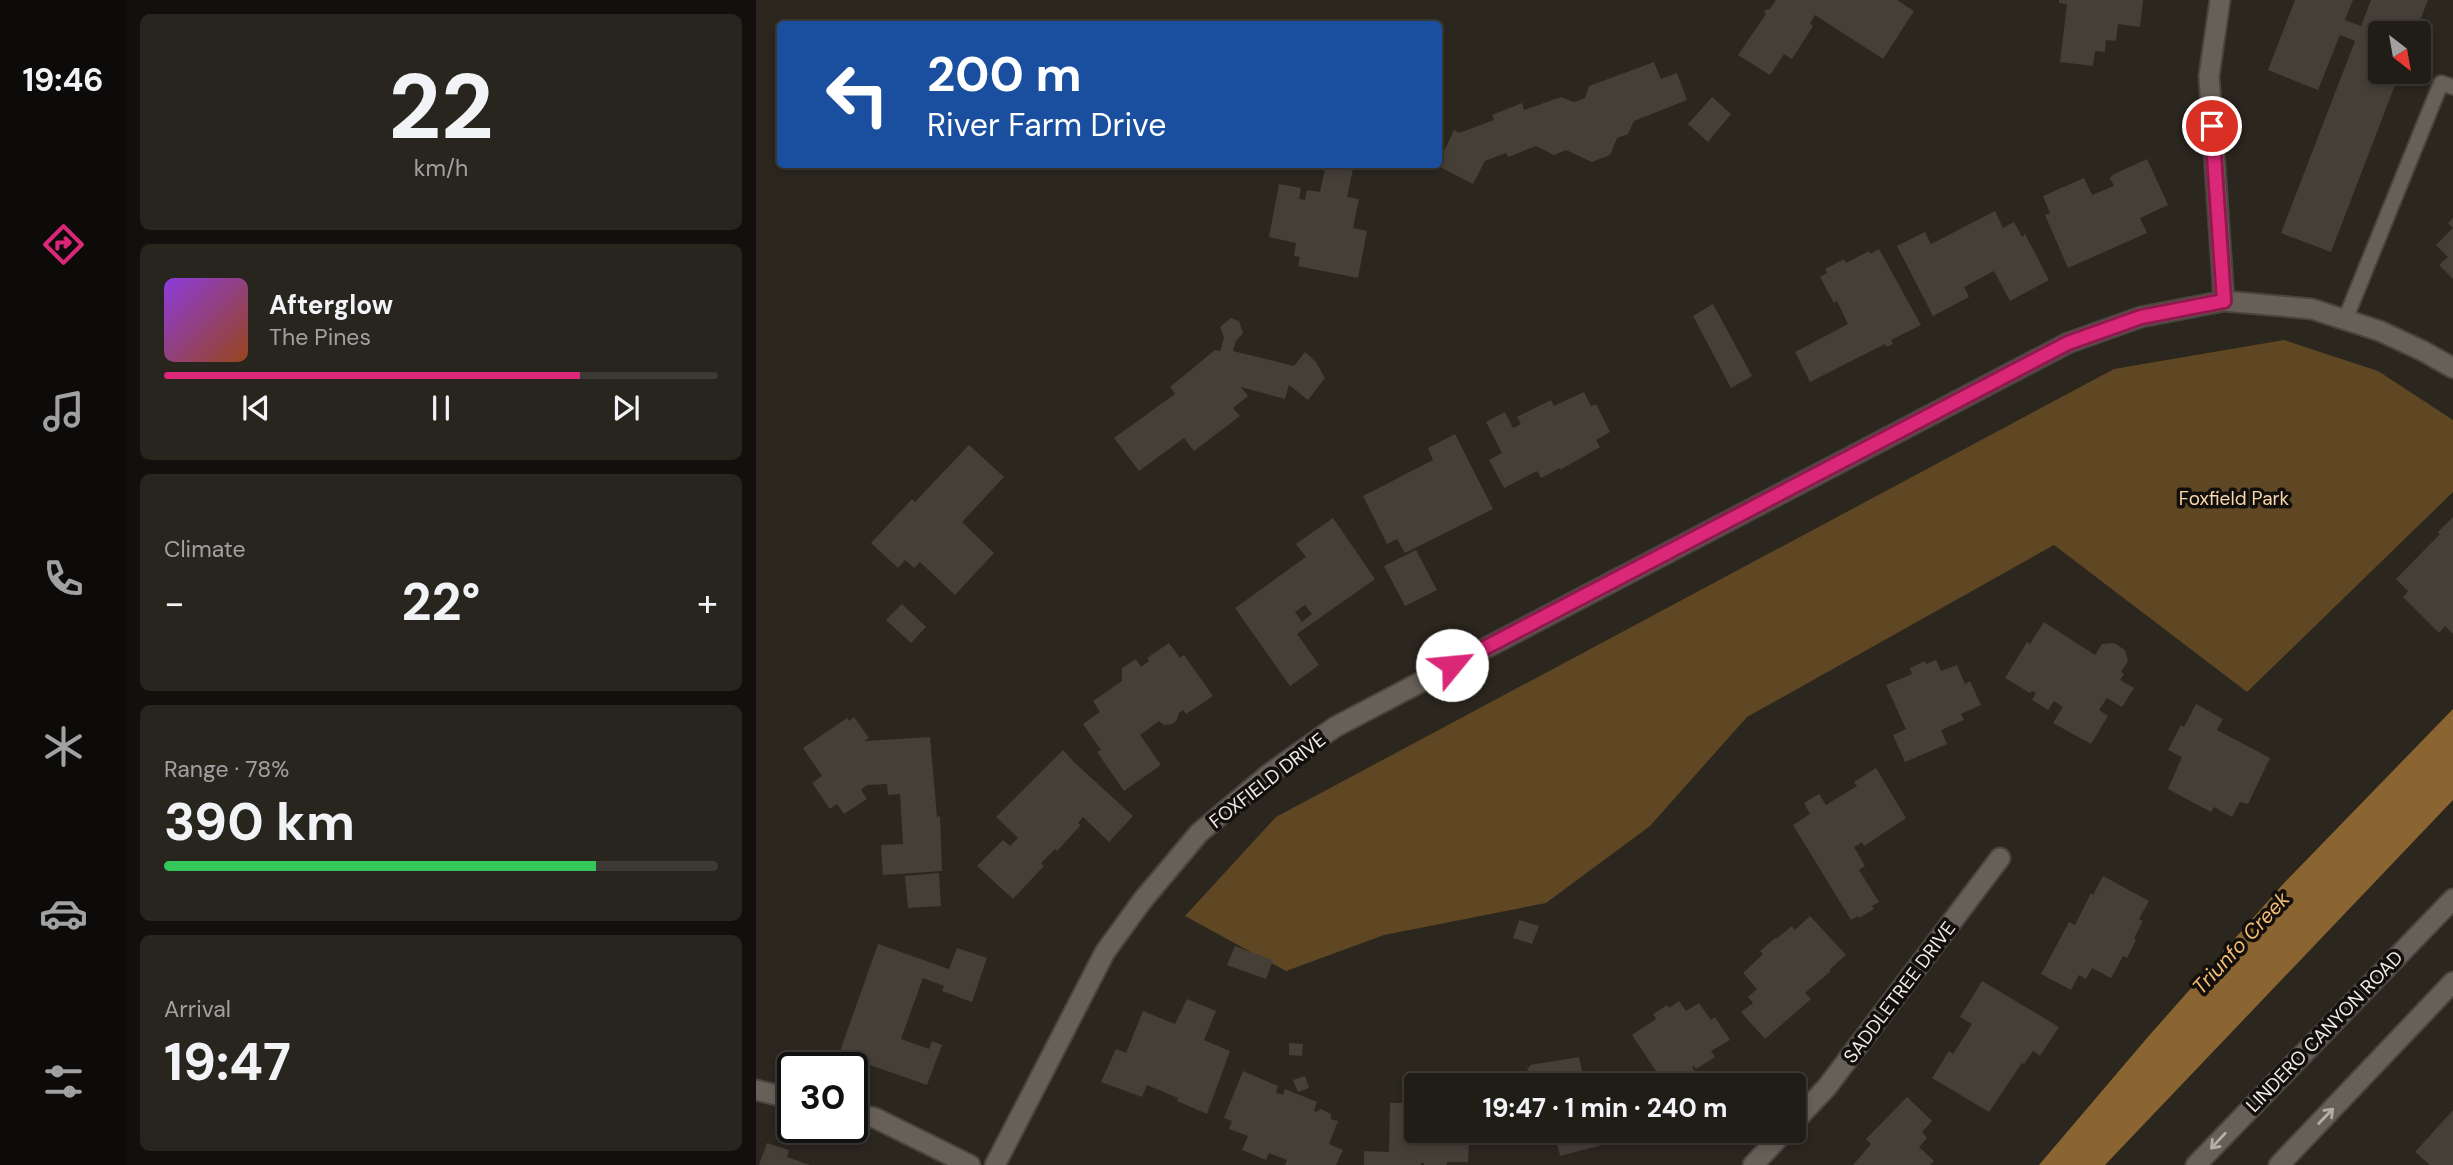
<!DOCTYPE html>
<meta charset="utf-8">
<style>
:root{--surface:#201c16;--page:#28251f;--text:#f1f3f6;--muted:#a2a1a1;--line:#3d3a35;--accent:#db2777}
body{margin:0;font-family:"DM Sans",sans-serif;background:var(--page);color:var(--text);height:100vh;display:flex;flex-direction:column;font-size:26px;white-space:nowrap}
*{box-sizing:border-box;margin:0}
p{font-size:23px;color:var(--muted)}
.icon{flex:none;width:38px;height:38px;fill:none;stroke:currentColor;stroke-width:2;stroke-linecap:round;stroke-linejoin:round}
.map{position:relative;flex:1;overflow:hidden}
.details{display:flex;flex-direction:column;gap:14px;padding:14px;background:#120f0c;width:630px}
.details>*{flex:none}
.hud{position:absolute;left:21px;top:21px;width:665px;height:147px;border-radius:7px;box-shadow:0 4px 10px #0003,0 0 0 2px var(--line);background:#1a4fa0;color:#fff;overflow:hidden}
.needle{width:46px;rotate:149deg}
.fabs{position:absolute;left:1612px;top:21px;display:grid;gap:14px}
.fabs a{display:grid;place-items:center;width:63px;height:63px;border-radius:7px;background:var(--surface);box-shadow:0 4px 10px #0003,0 0 0 2px var(--line);font-size:35px}
.speed{position:absolute;left:21px;top:1052px;display:flex;gap:14px;font-size:35px;font-weight:700;text-align:center}
.speed>*{display:grid;place-content:center;width:91px;height:91px;border-radius:50%;background:var(--surface);box-shadow:0 4px 10px #0003,0 0 0 2px var(--line);line-height:1}
.speed .limit{border:4px solid #111;border-radius:10px;background:#fff;color:#111}
.pin{position:absolute;display:grid;place-items:center;width:60px;height:60px;color:#fff;margin:-30px;border:4px solid #fff;border-radius:50%;box-shadow:0 2px 7px #0007}
.me{position:absolute;width:77px;margin:-38px;rotate:62deg;stroke-linejoin:round;filter:drop-shadow(0 0 5px #0008)}
.turn{display:flex;align-items:center;gap:24px;height:147px;padding:0 35px;font-size:32px}
.turn .icon{width:91px;height:91px;stroke-width:2.5}
.turn b{display:block;font-size:49px;line-height:60px}
.big{font-size:52px;font-weight:700;line-height:1.1}
.details .widget{flex:1;display:flex;flex-direction:column;justify-content:center;gap:10px;min-width:0;padding:0 24px;border-radius:10px;background:var(--page)}
.details .dial{align-items:center;gap:0}
.dial b{font-size:91px;line-height:1}
.song{display:flex;align-items:center;gap:21px}
.cover{width:84px;height:84px;border-radius:10px;background:linear-gradient(135deg,hsl(270 70% 55%),hsl(20 70% 35%))}
.played{height:7px;border-radius:4px;background:linear-gradient(90deg,var(--accent) 75%,var(--line) 75%)}
.keys{display:flex;justify-content:space-around;direction:ltr}
.heat{display:flex;justify-content:space-between;align-items:center;font-size:38px;direction:ltr}
.charge{height:10px;border-radius:5px;background:linear-gradient(90deg,#34c759 78%,var(--line) 0)}
.trip{position:absolute;left:648px;top:1073px;width:402px;height:70px;border-radius:7px;background:var(--surface);box-shadow:0 4px 10px #0003,0 0 0 2px var(--line);font-weight:700;line-height:70px;text-align:center}
main{display:flex;flex:1;min-height:0}
.tabs{display:flex;flex-direction:column;width:126px;justify-content:space-around;align-items:center;background:#0d0b09;color:var(--muted)}
.tabs .icon{width:49px;height:49px}
.tabs .current{color:var(--accent)}
.tabs b{font-size:32px;color:var(--text)}
.map>svg:first-child{display:block}
.green{fill:#604724}
.water{fill:#8a6532}
.building{fill:#453f37;fill-rule:evenodd}
.lines{fill:none;stroke-linecap:round;stroke-linejoin:round}
.service-casing{stroke:#49443e;stroke-width:18}
.minor-casing{stroke:#49443e;stroke-width:23}
.tertiary-casing{stroke:#49443e;stroke-width:23}
.service{stroke:#676058;stroke-width:14}
.minor{stroke:#676058;stroke-width:19}
.tertiary{stroke:#676058;stroke-width:19}
.oneway{stroke:#b3aea7}
.route-casing{stroke:#8e194d;stroke-width:18}
.route{stroke:#db2777;stroke-width:12}
.labels{text-anchor:middle;stroke-width:7;stroke-linejoin:round;paint-order:stroke}
.park-label{font-size:19px;fill:#f9d7ac;stroke:#120f0c}
.street-label{font-size:19px;fill:#f1ede8;stroke:#120f0c}
.water-label{font-size:21px;font-style:italic;fill:#f4bd71;stroke:#120f0c}
</style>
<main>
<nav class="tabs">
<b>19:46</b>
<svg class="icon current" aria-label="directions" viewBox="0 0 24 24"><path d="M12 3l9 9-9 9-9-9zM9 14v-3h6M13 9l2 2-2 2"/></svg>
<svg class="icon" aria-label="music" viewBox="0 0 24 24"><path d="M9 18V5l10-2v13"/><circle cx="6" cy="18" r="3"/><circle cx="16" cy="16" r="3"/></svg>
<svg class="icon" aria-label="phone" viewBox="0 0 24 24"><path d="M5 4h4l2 5-3 2q2 4 5 5l2-3 5 2v4C11 20 4 13 5 4z"/></svg>
<svg class="icon" aria-label="climate" viewBox="0 0 24 24"><path d="M12 3v18M4 7l16 10M4 17L20 7"/></svg>
<svg class="icon" aria-label="car" viewBox="0 0 24 24"><path d="M5 17H2v-5l4-1 3-4h7l3 4 3 1v5h-3M9 17h6M6 11h13"/><circle cx="7" cy="17" r="2"/><circle cx="17" cy="17" r="2"/></svg>
<svg class="icon" aria-label="filters" viewBox="0 0 24 24"><path d="M4 7h16M4 17h16"/><circle cx="9" cy="7" r="2"/><circle cx="15" cy="17" r="2"/></svg>
</nav>
<section class="details">
<div class="widget dial"><b>22</b><p>km/h</p></div>
<div class="widget">
<div class="song"><i class="cover"></i><div><b>Afterglow</b><p>The Pines</p></div></div>
<div class="played"></div>
<div class="keys"><svg class="icon" aria-label="previous" viewBox="0 0 24 24"><path d="M18 5L8 12l10 7zM5 5v14"/></svg><svg class="icon" aria-label="pause" viewBox="0 0 24 24"><path d="M8 5v14M16 5v14"/></svg><svg class="icon" aria-label="next" viewBox="0 0 24 24"><path d="M6 5l10 7-10 7zM19 5v14"/></svg></div>
</div>
<div class="widget"><p>Climate</p>
<div class="heat"><a>−</a><b class="big">22°</b><a>+</a></div>
</div>
<div class="widget"><p>Range · 78%</p><b class="big">390 km</b><div class="charge"></div></div>
<div class="widget"><p>Arrival</p><b class="big">19:47</b></div>
</section>
<div class="map">
<svg width="1697" height="1165" viewBox="0 0 1697 1165">
<rect width="100%" height="100%" fill="#2b261e"/>
<!-- green -->
<path class="green" d="M1528,340L1622,371L1697,420V492L1491,692L1298,545L991,717L894,826L790,903L628,935L530,971L429,916L520,817L1358,369Z"/>
<!-- water -->
<path class="water" d="M1697,709V800L1349,1165H1283L1391,1038L1528,883Z"/>
<!-- building -->
<path class="building" d="M1020,0H1141L1158,11L1127,59L1059,15L1054,23L1057,26L1036,59L1028,54L1014,75L982,55L1010,14L1008,12L1011,9L1013,10Z
M1303,0H1387L1384,27L1362,24L1360,41L1350,40L1349,52L1339,51L1337,66L1304,62L1311,4L1303,3Z
M1539,0H1597L1589,20L1605,26L1615,0H1672L1659,33H1624V72H1644L1575,252L1525,233L1599,41L1584,35L1562,90L1512,70Z
M898,62L905,79L921,73L931,100L878,121L872,134L861,138L854,155L836,162L810,150L798,155L780,146L752,157L750,153L729,161L717,184L678,164H682L698,130L703,133L738,120L736,115L766,103L768,110L805,97L818,102L829,98L833,86Z
M956,97L975,114L952,142L932,124Z
M1391,159L1412,205L1384,218L1391,233L1312,268L1289,215L1294,213L1287,196L1328,178L1336,195L1358,186L1354,178L1358,174Z
M570,164L597,169L591,197L603,199L597,228L611,231L602,278L542,266L544,257L538,256L540,243L513,237L523,184L545,188L543,199L549,200L551,190L564,192Z
M1239,211L1247,228L1258,222L1266,237L1269,234L1293,280L1254,301L1238,271L1208,287L1213,297L1177,316L1141,246L1169,232L1175,244Z
M1697,218V279L1683,265L1692,257L1680,245L1697,228L1692,223Z
M1123,249L1165,325L1135,340L1137,344L1131,347L1129,344L1054,382L1039,352L1092,324L1081,301L1078,303L1064,277L1071,273L1069,269L1088,259L1090,263L1113,251L1114,254Z
M957,304L996,376L975,388L937,316Z
M475,318L483,321L487,333L480,341L477,351L538,366L549,352L560,362L569,378L552,400L533,385L529,399L485,387L492,396L477,408L484,416L438,451L428,438L383,471L358,438L419,394L414,387L459,350L464,351L468,338L464,327Z
M828,392L835,406L840,404L854,432L840,440L844,447L804,470V468L785,478L781,471L748,488L733,460L746,453L730,422L749,412L757,428L765,424L761,417L795,400L798,406Z
M699,434L737,509L649,553L641,539L631,544L607,496L677,460L672,448Z
M213,445L248,477L206,522L238,553L199,595L164,562L158,568L149,560L142,568L115,543L156,499L159,502Z
M1697,517V634L1689,626L1683,633L1647,597L1652,591L1640,579L1684,534L1682,532Z
M577,518L619,579L541,634L563,665L534,686L479,608L550,557L540,544ZM549,605L556,614L546,622L539,612Z
M660,550L681,590L649,606L628,566Z
M146,604L170,627L155,643L130,620Z
M1288,622L1339,655L1346,644L1358,643L1369,650L1372,661L1365,672L1368,674L1364,680L1378,688L1366,707L1351,698L1343,710L1352,716L1335,744L1297,723L1307,707L1298,701L1292,710L1276,700L1280,693L1276,691L1274,693L1249,678L1271,642L1274,644Z
M413,643L424,658L428,655L457,696L430,714L427,710L423,713L421,720L416,724L408,725L403,721L384,735L405,765L368,791L341,752L345,750L327,724L344,712L337,701L366,681V668L380,659L385,667L393,661L391,658Z
M1180,660L1185,671L1201,665L1209,684L1214,681L1225,705L1205,714L1208,720L1185,730L1191,744L1149,762L1137,735L1150,729L1130,685L1156,674L1154,668L1169,661L1170,664Z
M1440,704L1467,719L1461,730L1514,758L1492,804L1484,802L1476,817L1458,807L1455,812L1412,789L1426,757L1412,750L1425,725L1428,727Z
M98,717L113,738L108,741L174,737L181,817L184,816L186,871L127,875L125,845L147,844L144,794L132,795L131,784L111,785L105,790L111,799L88,814L81,804L74,809L56,783L66,776L47,748L91,718L93,721Z
M307,750L319,763L377,816L353,842L327,817L322,823L325,825L301,851L299,849L285,863L288,866L257,899L221,866L247,840L254,846L262,838L240,817Z
M1120,768L1150,818L1108,846L1106,842L1098,847L1109,866L1103,870L1123,902L1116,906L1118,909L1103,918L1102,916L1095,920L1037,825L1054,814L1048,803L1063,794L1070,805L1101,786L1098,782Z
M183,873L185,906L152,908L149,876Z
M1347,876L1393,901L1383,919L1387,921L1378,938L1380,940L1371,958L1367,956L1355,978L1336,968L1330,979L1323,975L1315,990L1285,974L1313,922L1319,925L1335,893L1337,895Z
M1054,916L1090,955L1073,970L1075,971L1049,993L1055,999L1009,1039L985,1012L997,1003L992,997L1001,989L987,973L1007,954L1004,951L1019,938L1020,939L1036,926L1039,930Z
M763,920L783,926L776,944L757,938Z
M122,944L193,969L201,948L231,958L216,1002L186,991L188,986L167,978L145,1039L173,1049L176,1041L186,1045L171,1085L83,1054Z
M479,946L517,960L510,979L471,965Z
M1226,981L1303,1027L1284,1056L1277,1051L1268,1064L1266,1063L1233,1112L1176,1078L1193,1051L1197,1054L1216,1024L1204,1017Z
M431,999L460,1011L448,1040L474,1051L451,1114L421,1101L422,1098L391,1085L386,1097L345,1082L360,1049L370,1053L387,1011L419,1024Z
M923,1001L930,1011L943,1003L955,1020L959,1017L974,1040L955,1051L959,1057L940,1069L938,1066L936,1067L947,1085H892L904,1077L876,1035L900,1019L897,1014L911,1005L913,1008Z
M533,1043L547,1044L546,1056L533,1055Z
M823,1057L829,1085H758L756,1077L773,1074L771,1068L774,1067V1065Z
M487,1071L522,1086L520,1093L527,1095L529,1089L561,1102L558,1110L560,1112L565,1109L575,1114V1119L582,1121L573,1144L587,1150L580,1165H529L531,1160L513,1153L510,1160L486,1150L492,1136L473,1129L476,1121L468,1118Z
M549,1076L553,1088L542,1092L537,1080Z
M1151,1097L1176,1121L1166,1132L1171,1138L1163,1147L1178,1161L1174,1165H1097L1115,1144L1110,1139Z
M634,1103H660V1130H707V1134L713,1135L712,1162H691V1165H668V1163H665V1165H608V1151L633,1152Z
M1697,1110V1165H1674L1659,1152Z
M762,1130H851L854,1143L804,1156L800,1139L765,1145Z
M11,1143L33,1150L31,1157L54,1165H3Z"/>
<g class="lines">
<defs>
<path id="service" d="M1589,320L1685,83L1697,87"/>
<path id="minor" d="M1464,0L1453,76L1468,301
M0,1090L37,1099
M96,1113L119,1118L214,1165
M1038,1122L1071,1087L1244,858
M239,1165L349,952L386,901L443,833L513,774L579,727L1312,343L1385,317L1468,301L1556,309L1624,331L1667,351L1697,368
M997,1165L1030,1130"/>
<path id="tertiary" d="M1440,1165L1697,899
M1523,1165L1697,982"/>
</defs>
<!-- service casing -->
<use href="#service" class="service-casing"/>
<!-- minor casing -->
<use href="#minor" class="minor-casing"/>
<!-- tertiary casing -->
<use href="#tertiary" class="tertiary-casing"/>
<!-- service -->
<use href="#service" class="service"/>
<!-- minor -->
<use href="#minor" class="minor"/>
<!-- tertiary -->
<use href="#tertiary" class="tertiary"/>
</g>
<!-- one-way arrows -->
<defs><path id="oneway-shaft" d="M-6 0H5M1.5-3L5.5 0L1.5 3" fill="none" stroke-width="1.6" stroke-linecap="round" stroke-linejoin="round" transform="scale(1.75)"/></defs>
<g class="oneway">
<use href="#oneway-shaft" transform="translate(1570 1116) rotate(-46)"/>
<use href="#oneway-shaft" transform="translate(1462 1141) rotate(133)"/>
</g>
<g class="lines">
<defs>
<path id="route" d="M696,665L1312,343L1385,317L1468,301L1456,126"/>
</defs>
<!-- route casing -->
<use href="#route" class="route-casing"/>
<!-- route -->
<use href="#route" class="route"/>
</g>
<g class="labels">
<!-- park labels -->
<g class="park-label">
<text x="1478" y="505">Foxfield Park</text>
</g>
<!-- street labels -->
<g class="street-label">
<text transform="translate(511 780) rotate(-38)" y="7">FOXFIELD DRIVE</text>
<text transform="translate(1143 992) rotate(-53)" y="7">SADDLETREE DRIVE</text>
<text transform="translate(1568 1031) rotate(-46)" y="7">LINDERO CANYON ROAD</text>
</g>
<!-- water labels -->
<g class="water-label">
<text transform="translate(1485 943) rotate(-47)" y="7">Triunfo Creek</text>
</g>
</g>
</svg>
<div class="fabs">
<a><svg class="needle" viewBox="-14 -14 28 28"><path d="M0-13l5 13h-10z" fill="#e53935"/><path d="M0 13l5-13h-10z" fill="#a2a1a1"/></svg></a>
</div>
<div class="speed"><div class="limit">30</div></div>
<div class="pin" style="left:1456px;top:126px;background:#d93025"><svg class="icon" aria-label="arrive" viewBox="0 0 24 24"><path d="M6 21V4h12l-3 4 3 4H6"/></svg></div>
<svg class="me" style="left:696px;top:665px" viewBox="-20 -20 40 40"><circle r="19" fill="#fff"/><path d="M0-13L10 11 0 6-10 11z" fill="#db2777"/></svg>
<div class="trip">19:47 · 1 min · 240 m</div>
<div class="hud">
<div class="turn"><svg class="icon" aria-label="left" viewBox="0 0 24 24"><path d="M17 20v-9H6M10 6l-5 5 5 5"/></svg><div><b>200 m</b>River Farm Drive</div></div>
</div>
</div>
</main>
